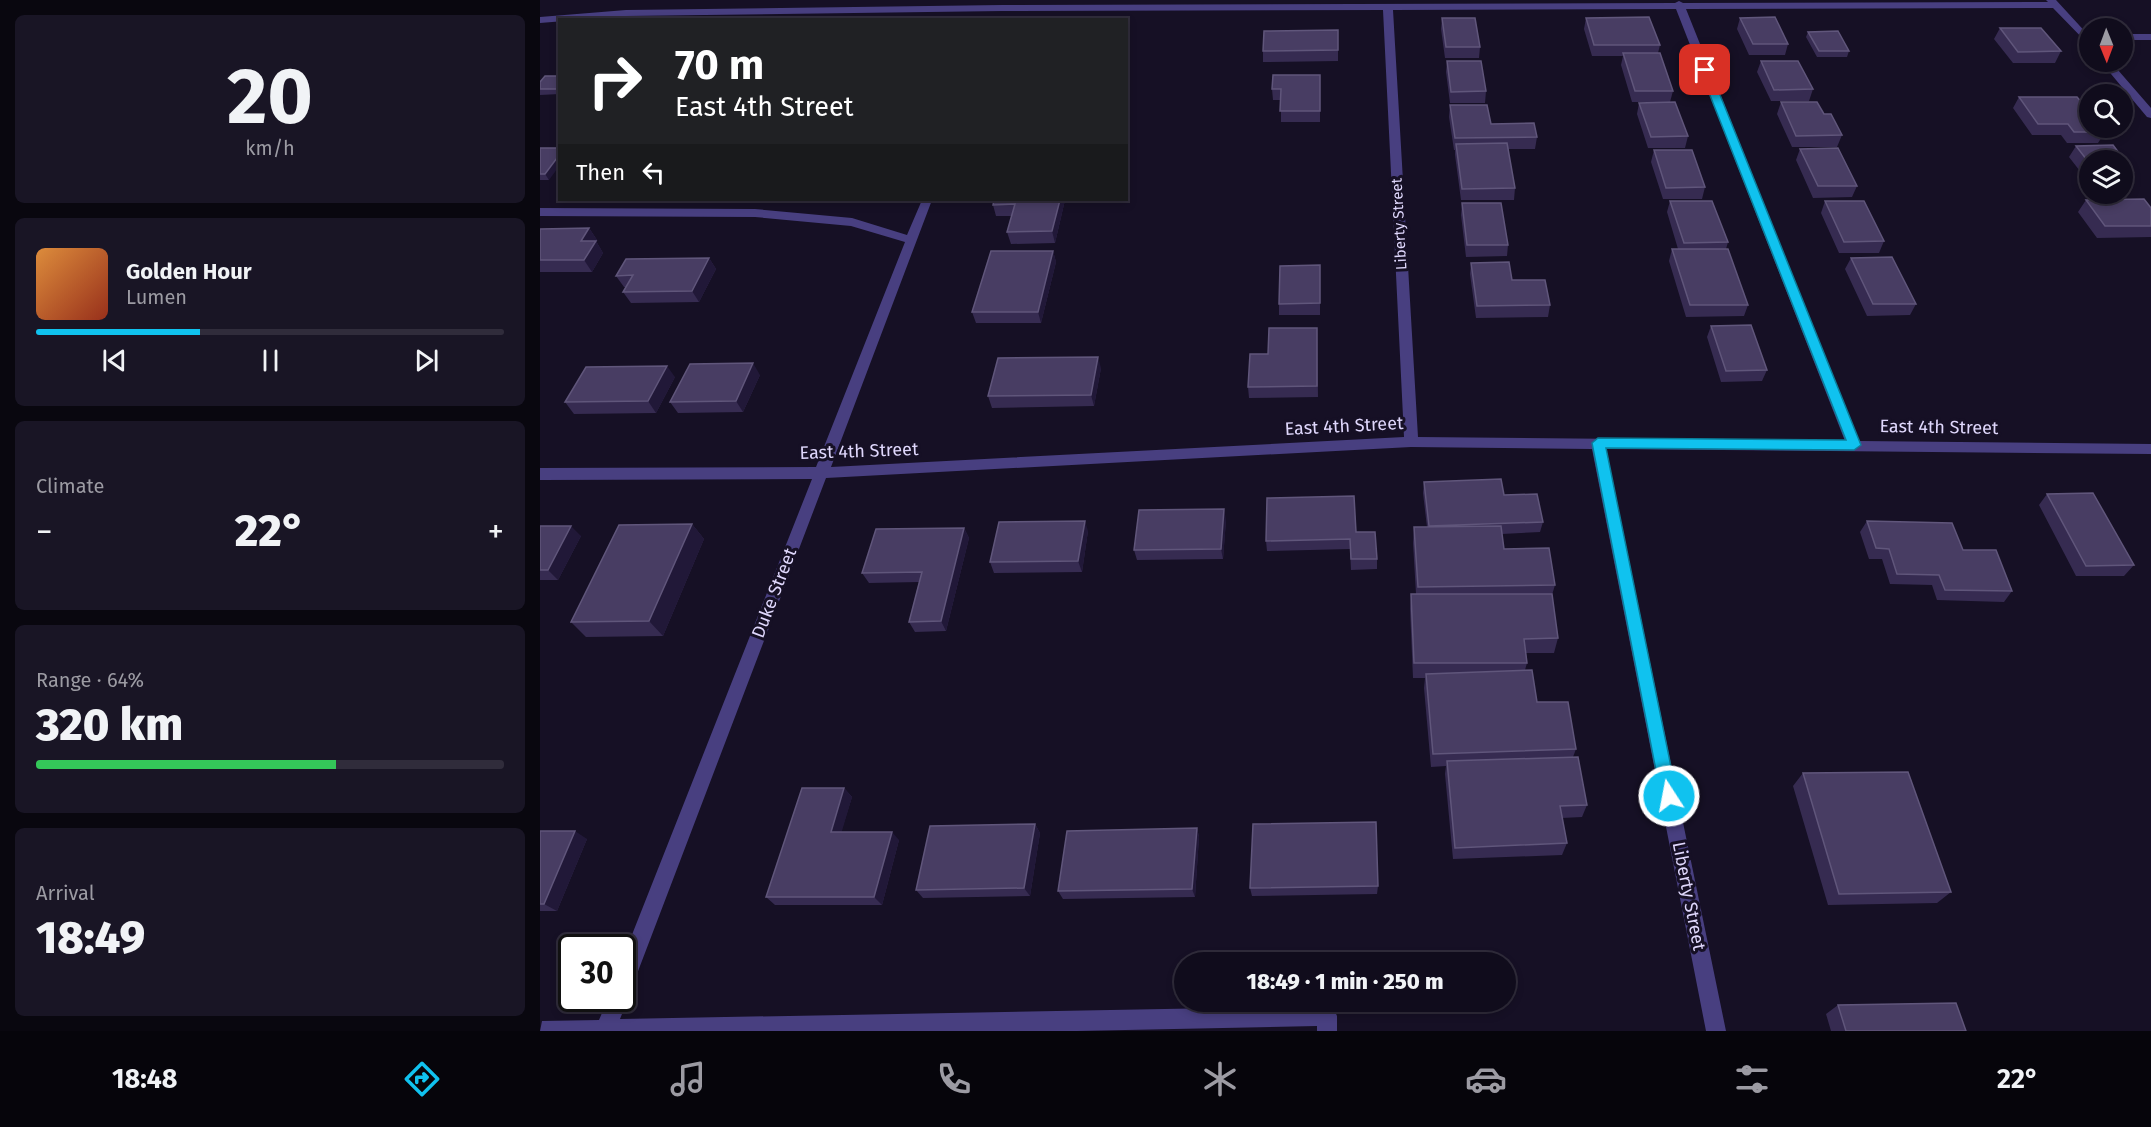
<!DOCTYPE html>
<meta charset="utf-8">
<style>
:root{--surface:#100c1c;--page:#191525;--text:#f1f3f6;--muted:#9c9ba3;--line:#302c3b;--accent:#10c2ef}
body{margin:0;font-family:"Fira Sans",sans-serif;background:var(--page);color:var(--text);height:100vh;display:flex;flex-direction:column;font-size:22px;white-space:nowrap}
*{box-sizing:border-box;margin:0}
p{font-size:20px;color:var(--muted)}
.icon{flex:none;width:33px;height:33px;fill:none;stroke:currentColor;stroke-width:2;stroke-linecap:round;stroke-linejoin:round}
.map{position:relative;flex:1;overflow:hidden}
.details{display:flex;flex-direction:column;gap:15px;padding:15px;background:#09070f;width:540px}
.details>*{flex:none}
.banner{position:absolute;left:18px;top:18px;width:570px;height:183px;border-radius:0px;box-shadow:0 3px 9px #0003,0 0 0 2px var(--line);background:#202124;color:#fff;overflow:hidden}
.needle{width:39px;rotate:179deg}
.fabs{position:absolute;left:1539px;top:18px;display:grid;gap:12px}
.fabs a{display:grid;place-items:center;width:54px;height:54px;border-radius:50%;background:var(--surface);box-shadow:0 3px 9px #0003,0 0 0 2px var(--line);font-size:30px}
.speed{position:absolute;left:18px;top:934px;display:flex;gap:12px;font-size:30px;font-weight:700;text-align:center}
.speed>*{display:grid;place-content:center;width:78px;height:78px;border-radius:50%;background:var(--surface);box-shadow:0 3px 9px #0003,0 0 0 2px var(--line);line-height:1}
.speed .limit{border:3px solid #111;border-radius:9px;background:#fff;color:#111}
.pin{position:absolute;display:grid;place-items:center;width:51px;height:51px;color:#fff;margin:-26px;border-radius:12px;box-shadow:0 3px 9px #0006}
.me{position:absolute;width:66px;margin:-33px;rotate:349deg;stroke-linejoin:round;filter:drop-shadow(0 0 4px #0008)}
.turn{display:flex;align-items:center;gap:21px;height:126px;padding:0 18px;font-size:27px}
.turn .icon{width:78px;height:78px;stroke-width:2.5}
.turn b{display:block;font-size:42px;line-height:51px}
.then{display:flex;align-items:center;height:57px;padding:0 18px;background:#0003;gap:12px;font-size:22px}
.big{font-size:45px;font-weight:800;line-height:1.1}
.details .widget{flex:1;display:flex;flex-direction:column;justify-content:center;gap:9px;min-width:0;padding:0 21px;border-radius:9px;background:var(--page)}
.details .dial{align-items:center;gap:0}
.dial b{font-size:78px;line-height:1}
.song{display:flex;align-items:center;gap:18px}
.cover{width:72px;height:72px;border-radius:9px;background:linear-gradient(135deg,hsl(30 70% 55%),hsl(10 70% 35%))}
.played{height:6px;border-radius:3px;background:linear-gradient(90deg,var(--accent) 35%,var(--line) 35%)}
.keys{display:flex;justify-content:space-around;direction:ltr}
.heat{display:flex;justify-content:space-between;align-items:center;font-size:33px;direction:ltr}
.charge{height:9px;border-radius:4px;background:linear-gradient(90deg,#34c759 64%,var(--line) 0)}
.trip{position:absolute;left:634px;top:952px;width:342px;height:60px;border-radius:30px;background:var(--surface);box-shadow:0 3px 9px #0003,0 0 0 2px var(--line);font-weight:800;line-height:60px;text-align:center}
.menu{display:flex;height:96px;justify-content:space-around;align-items:center;background:#06050b;color:var(--muted)}
.menu .icon{width:42px;height:42px}
.menu .selected{color:var(--accent)}
.menu b{font-size:27px;color:var(--text)}
main{display:flex;flex:1;min-height:0}
.map>svg:first-child{display:block}
.lines{fill:none;stroke-linecap:round;stroke-linejoin:round}
.minor{fill:#483f80;fill-rule:evenodd}
.wall{fill:#362b51}
.shaded-wall{fill:#211838}
.building{fill:#483d63;stroke:#60567b;stroke-width:1.5}
.route{fill:#10c2ef;stroke:#0a7e9b;stroke-width:1.5}
.labels{text-anchor:middle;stroke-width:6;stroke-linejoin:round;paint-order:stroke}
.far-street-label{font-size:15px;fill:#dfd7fc;stroke:#161025}
.street-label{font-size:18px;fill:#dfd7fc;stroke:#161025}
</style>
<main>
<section class="details">
<div class="widget dial"><b>20</b><p>km/h</p></div>
<div class="widget">
<div class="song"><i class="cover"></i><div><b>Golden Hour</b><p>Lumen</p></div></div>
<div class="played"></div>
<div class="keys"><svg class="icon" aria-label="previous" viewBox="0 0 24 24"><path d="M18 5L8 12l10 7zM5 5v14"/></svg><svg class="icon" aria-label="pause" viewBox="0 0 24 24"><path d="M8 5v14M16 5v14"/></svg><svg class="icon" aria-label="next" viewBox="0 0 24 24"><path d="M6 5l10 7-10 7zM19 5v14"/></svg></div>
</div>
<div class="widget"><p>Climate</p>
<div class="heat"><a>−</a><b class="big">22°</b><a>+</a></div>
</div>
<div class="widget"><p>Range · 64%</p><b class="big">320 km</b><div class="charge"></div></div>
<div class="widget"><p>Arrival</p><b class="big">18:49</b></div>
</section>
<div class="map">
<svg width="1611" height="1031" viewBox="0 0 1611 1031">
<rect width="100%" height="100%" fill="#161025"/>
<g class="lines">
<!-- minor -->
<path class="minor" d="M1506,0H1516L1550,37V46L1513,8L1146,9L1319,441L1611,444V454L1066,449L1186,1031H1166L1052,449L871,447L286,478L92,987L87,995L88,999L80,1019L787,1006L794,1009L797,1016V1031H777V1026L537,1031H0L2,1021L59,1020L68,999H82V960L272,479L0,480V468L276,467L365,242L311,226L215,217L0,216V208L215,209L312,218L367,235L382,200H392L291,467L864,437L843,10L462,11L86,16L0,23V17L86,10L462,5L1135,3L1139,1L1143,3L1508,2ZM1136,9L1305,441L878,437L853,10Z
M1582,34H1611V40H1582Z
M1561,62H1571L1611,108V118L1607,117Z"/>
</g>
<!-- wall -->
<path class="wall" d="M902,18L940,47L939,58H905L901,29Z
M1046,18L1120,45L1118,53L1133,91L1130,102H1092L1081,65L1083,56H1052L1044,29Z
M1200,18L1248,44L1245,55H1209L1197,29Z
M1460,28L1521,51L1515,63H1473L1454,39Z
M798,30V61L723,62V51Z
M1268,32L1309,51L1307,57H1277L1266,37Z
M907,61L946,91L945,103H910L906,72Z
M1221,61L1273,89L1269,101H1231L1217,72Z
M780,75V122H741V100H733L732,89Z
M20,76V94L0,95V82Z
M1479,97L1565,132L1558,143H1527L1521,135H1492L1473,108Z
M1241,102L1284,114L1302,135L1297,147H1252L1237,114Z
M1099,103L1148,136L1145,148H1108L1097,114Z
M910,105L951,124L997,137L995,149H968L975,188L974,200H921L915,155V150H914L909,117Z
M1536,146L1550,160V184L1529,157Z
M0,148L9,180H0Z
M1260,149L1317,186L1312,197L1273,198L1256,160Z
M1114,150L1165,187L1162,199H1123L1111,162Z
M1582,172H1593L1586,183H1582Z
M454,200H525L515,243L471,244L467,232L472,216H456L453,205Z
M1546,200L1611,208V237L1557,238L1538,212Z
M1130,201L1188,242L1186,249L1208,305L1204,316L1146,317L1129,261L1132,249H1138L1127,212Z
M1285,201L1344,241L1339,253H1299L1281,213Z
M922,203L968,245L967,256L926,257L921,215Z
M49,228L57,240L56,241L63,253L52,272H0V230Z
M513,251L516,262L501,323H436L432,312Z
M169,258L176,269L159,302L91,303L83,292L86,287H84L76,276Z
M1311,258L1376,304L1370,315L1327,316L1305,269Z
M931,263L972,280L1010,305L1008,317L936,318L930,274Z
M780,265V315H739V304Z
M1171,326L1227,370L1222,381L1181,382L1167,337Z
M777,328L778,397L709,398L708,387L728,354Z
M561,368L554,406L452,408L448,396Z
M220,375L203,412L138,413L130,402Z
M135,377L116,413L34,414L25,402Z
M884,482L964,495L1003,522L1000,532L962,534L964,549L1015,585L1012,595L1018,638L1014,653H986L987,663L985,670L997,702L1036,749L1033,757L1047,805L1042,817L1022,818L1027,843L1022,855L913,859L905,774L906,766L891,767L884,688L885,678H873L870,609L871,594H876L873,543L874,527H887L883,493Z
M1507,494L1594,565L1584,576H1536L1499,505Z
M686,520L683,559L597,560L594,550Z
M1327,521L1423,550L1472,591L1464,602L1397,600L1392,585L1350,584L1342,559H1329L1320,532Z
M152,524L164,539L123,636L46,637L31,622Z
M0,526L41,536L18,580H0Z
M424,528L429,538L406,631L375,632L369,622L379,582L329,583L322,573Z
M548,531L542,572L454,573L450,562Z
M816,532L837,559V569L811,570L810,549L727,551L726,541Z
M1263,773L1411,892L1397,903L1288,905L1253,786Z
M304,788L312,797L301,832L359,840L342,905H235L226,897Z
M495,824L500,833L490,896L383,898L376,890Z
M657,828L659,837L655,897L523,899L518,891Z
M0,831L47,839L17,911H0Z
M838,886L837,894L712,896L710,888Z
M1298,1005L1426,1031H1291L1286,1014Z"/>
<!-- shaded-wall -->
<path class="shaded-wall" d="M20,154V165L9,180L5,174Z
M520,200H525L515,243L512,231Z
M49,228L57,240L56,241L63,253L52,272L44,260L41,241Z
M513,251L516,262L501,323L498,312Z
M169,258L176,269L159,302L152,291Z
M558,357L561,368L554,406L551,395Z
M213,363L220,375L203,412L196,401Z
M127,366L135,377L116,413L108,401Z
M684,509L686,520L683,559L681,549Z
M545,521L548,531L542,572L538,561Z
M152,524L164,539L123,636L109,621Z
M31,526L41,536L18,580L8,570Z
M424,528L429,538L406,631L401,621Z
M304,788L312,797L299,841L291,832Z
M495,824L500,833L490,896L484,888Z
M657,828L659,837L655,897L652,889Z
M35,831L47,839L17,911L4,904Z
M352,832L359,840L342,905L334,897Z"/>
<!-- building -->
<path class="building" d="M1109,17L1120,45H1054L1046,18Z
M1235,17L1248,44H1213L1200,18Z
M902,18H935L940,47H906Z
M1460,28H1501L1521,51L1478,52Z
M798,30V50L723,51L724,31Z
M1298,31L1309,51H1279L1268,32Z
M1083,53H1120L1133,91H1095Z
M907,61H941L946,91L911,92Z
M1221,61H1258L1273,89L1234,90Z
M733,75H780V111H740L741,89H732Z
M5,76H20V89H0V82Z
M1479,97H1537L1550,112V128H1562L1565,132H1534L1528,124H1498Z
M1135,102L1148,136L1111,137L1099,103Z
M1241,102H1277L1284,114H1291L1302,135L1256,136Z
M910,105H947L951,124L994,123L997,137L915,138Z
M967,143L975,188L922,189L916,144Z
M1573,145L1593,172H1582V160H1550V164L1536,146Z
M0,148H20V154L5,174H0Z
M1298,148L1317,186H1278L1260,149Z
M1114,150H1152L1165,187L1126,188Z
M1604,199L1611,208V226H1565L1546,200Z
M454,200H520L512,231L467,232L475,204L453,205Z
M1130,201H1172L1188,242L1144,243Z
M1285,201H1324L1344,241L1304,242Z
M922,203H961L968,245H927Z
M49,228L41,241H56L44,260H0V229Z
M1132,249H1188L1208,305H1150Z
M451,251H513L498,312H432Z
M1352,257L1376,304H1333L1311,258Z
M169,258L152,291L83,292L93,275L76,276L86,259Z
M969,262L972,280H1005L1010,305L937,306L931,263Z
M780,265V303L739,304L740,266Z
M1211,325L1227,370L1186,371L1171,326Z
M729,328H777V386L708,387L710,354H728Z
M558,357L551,395L448,396L458,358Z
M213,363L196,401L130,402L150,364Z
M127,366L108,401L25,402L46,367Z
M961,479L964,495L997,494L1003,522L889,526L884,482Z
M1553,493L1594,565L1546,566L1507,494Z
M814,496L816,532H835L837,559H811L810,539L726,541L727,498Z
M684,509L681,549L594,550L599,510Z
M545,521L538,561L450,562L459,522Z
M1327,521L1412,523L1423,550H1456L1472,591L1405,590L1399,575L1357,574L1349,549L1336,548Z
M152,524L109,621L31,622L79,525Z
M0,526H31L8,570H0Z
M961,526L964,549L1009,548L1015,585L878,587L874,527Z
M424,528L401,621L369,622L382,572L322,573L336,529Z
M871,594H1012L1018,638L984,639L987,663H874Z
M992,670L997,702H1028L1036,749L893,754L886,674Z
M1038,757L1047,805L1020,806L1027,843L915,848L907,761Z
M1368,772L1411,892L1299,894L1263,773Z
M262,788H304L291,832H352L334,897H226Z
M836,822L838,886L710,888L713,824Z
M495,824L484,888L376,890L390,826Z
M657,828L652,889L518,891L527,831Z
M0,831H35L4,904H0Z
M1416,1003L1426,1031H1306L1298,1005Z"/>
<!-- route -->
<path class="route" d="M1165,67L1170,70L1321,445L1314,450L1066,448L1137,796L1135,801L1129,804L1123,801L1121,796L1052,443L1058,438L1306,440L1160,70Z"/>
<g class="labels">
<!-- far-street labels -->
<g class="far-street-label">
<text transform="translate(859 224) rotate(-93)" y="5">Liberty Street</text>
</g>
<!-- street labels -->
<g class="street-label">
<text transform="translate(804 426) rotate(-3)" y="6">East 4th Street</text>
<text transform="translate(1399 427) rotate(1)" y="6">East 4th Street</text>
<text transform="translate(319 451) rotate(-2)" y="6">East 4th Street</text>
<text transform="translate(234 593) rotate(-69)" y="6">Duke Street</text>
<text transform="translate(1149 896) rotate(79)" y="6">Liberty Street</text>
</g>
</g>
</svg>
<div class="fabs">
<a><svg class="needle" viewBox="-14 -14 28 28"><path d="M0-13l5 13h-10z" fill="#e53935"/><path d="M0 13l5-13h-10z" fill="#9c9ba3"/></svg></a>
<a><svg class="icon" aria-label="search" viewBox="0 0 24 24"><circle cx="10" cy="10" r="6"/><path d="M15 15l6 6"/></svg></a>
<a><svg class="icon" aria-label="layers" viewBox="0 0 24 24"><path d="M12 4l9 5-9 5-9-5zM3 14l9 5 9-5"/></svg></a>
</div>
<div class="speed"><div class="limit">30</div></div>
<div class="pin" style="left:1165px;top:70px;background:#d93025"><svg class="icon" aria-label="arrive" viewBox="0 0 24 24"><path d="M6 21V4h12l-3 4 3 4H6"/></svg></div>
<svg class="me" style="left:1129px;top:796px" viewBox="-20 -20 40 40"><circle r="17" fill="#10c2ef" stroke="#fff" stroke-width="3"/><path d="M0-11L8 9 0 5-8 9z" fill="#fff"/></svg>
<div class="trip">18:49 · 1 min · 250 m</div>
<div class="banner">
<div class="turn"><svg class="icon" aria-label="right" viewBox="0 0 24 24"><path d="M7 20v-9h11M14 6l5 5-5 5"/></svg><div><b>70 m</b>East 4th Street</div></div>
<div class="then">Then<svg class="icon" aria-label="left" viewBox="0 0 24 24"><path d="M17 20v-9H6M10 6l-5 5 5 5"/></svg></div>
</div>
</div>
</main>
<nav class="menu">
<b>18:48</b>
<svg class="icon selected" aria-label="directions" viewBox="0 0 24 24"><path d="M12 3l9 9-9 9-9-9zM9 14v-3h6M13 9l2 2-2 2"/></svg>
<svg class="icon" aria-label="music" viewBox="0 0 24 24"><path d="M9 18V5l10-2v13"/><circle cx="6" cy="18" r="3"/><circle cx="16" cy="16" r="3"/></svg>
<svg class="icon" aria-label="phone" viewBox="0 0 24 24"><path d="M5 4h4l2 5-3 2q2 4 5 5l2-3 5 2v4C11 20 4 13 5 4z"/></svg>
<svg class="icon" aria-label="climate" viewBox="0 0 24 24"><path d="M12 3v18M4 7l16 10M4 17L20 7"/></svg>
<svg class="icon" aria-label="car" viewBox="0 0 24 24"><path d="M5 17H2v-5l4-1 3-4h7l3 4 3 1v5h-3M9 17h6M6 11h13"/><circle cx="7" cy="17" r="2"/><circle cx="17" cy="17" r="2"/></svg>
<svg class="icon" aria-label="filters" viewBox="0 0 24 24"><path d="M4 7h16M4 17h16"/><circle cx="9" cy="7" r="2"/><circle cx="15" cy="17" r="2"/></svg>
<b>22°</b>
</nav>
